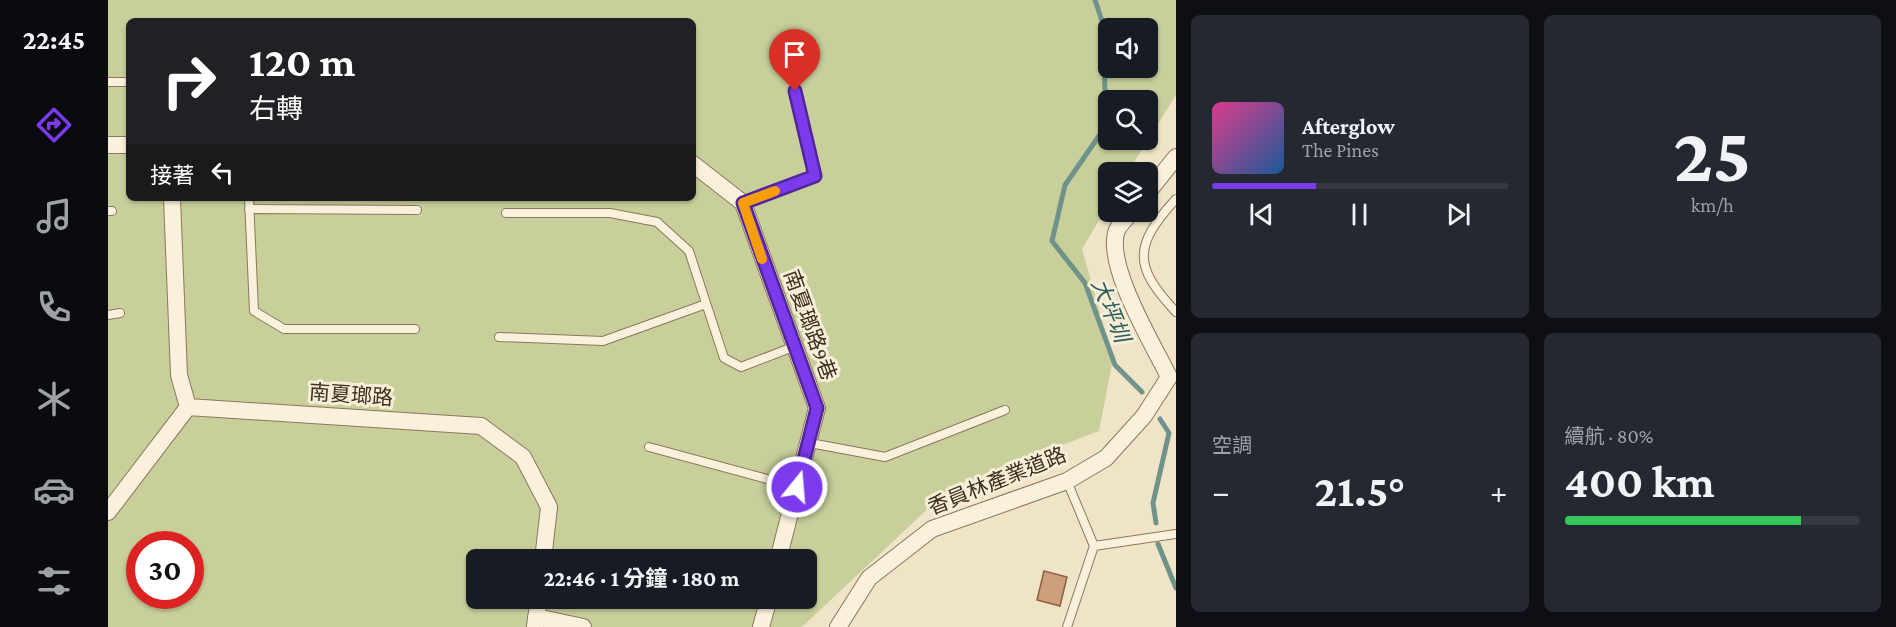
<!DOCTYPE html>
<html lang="zh-TW">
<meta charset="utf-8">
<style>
:root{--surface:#171b24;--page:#242831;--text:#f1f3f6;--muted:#9ea1a6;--line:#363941;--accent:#7c3aed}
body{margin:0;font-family:"Crimson Pro","Noto Sans TC",serif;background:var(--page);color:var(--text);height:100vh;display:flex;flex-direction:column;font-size:22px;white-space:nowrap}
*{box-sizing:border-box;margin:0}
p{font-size:20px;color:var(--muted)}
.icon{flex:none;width:33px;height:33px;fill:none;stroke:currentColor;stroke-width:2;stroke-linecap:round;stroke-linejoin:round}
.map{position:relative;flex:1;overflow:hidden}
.drawer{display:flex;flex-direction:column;gap:15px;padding:15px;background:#0d0f14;width:720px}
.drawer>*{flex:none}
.hud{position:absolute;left:18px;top:18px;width:570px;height:183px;border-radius:9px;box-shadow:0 2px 4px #0004;background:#202124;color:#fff;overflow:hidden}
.buttons{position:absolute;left:990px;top:18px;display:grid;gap:12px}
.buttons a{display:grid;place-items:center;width:60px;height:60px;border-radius:9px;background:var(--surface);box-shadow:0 2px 4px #0004;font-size:30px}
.speed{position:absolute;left:18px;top:531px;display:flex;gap:12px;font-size:30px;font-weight:700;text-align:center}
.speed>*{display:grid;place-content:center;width:78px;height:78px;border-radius:50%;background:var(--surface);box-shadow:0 2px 4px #0004;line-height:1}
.speed .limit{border:9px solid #d22;background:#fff;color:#111}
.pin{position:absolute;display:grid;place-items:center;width:51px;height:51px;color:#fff;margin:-62px -26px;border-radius:50% 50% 50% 0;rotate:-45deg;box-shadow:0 0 6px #0007}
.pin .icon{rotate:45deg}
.me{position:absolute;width:66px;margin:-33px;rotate:17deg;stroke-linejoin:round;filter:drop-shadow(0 0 4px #0008)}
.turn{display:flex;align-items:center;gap:21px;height:126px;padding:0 24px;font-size:27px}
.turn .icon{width:78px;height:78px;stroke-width:2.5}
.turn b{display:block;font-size:42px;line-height:51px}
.then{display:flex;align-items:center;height:57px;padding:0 24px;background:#0003;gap:12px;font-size:22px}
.big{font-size:45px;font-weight:700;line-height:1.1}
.drawer .widget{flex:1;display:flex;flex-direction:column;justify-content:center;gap:9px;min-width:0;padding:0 21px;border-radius:9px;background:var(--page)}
.drawer .dial{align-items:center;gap:0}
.dial b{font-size:78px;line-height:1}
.song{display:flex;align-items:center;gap:18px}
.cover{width:72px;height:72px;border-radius:9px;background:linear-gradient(135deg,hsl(330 70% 55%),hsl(210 70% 35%))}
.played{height:6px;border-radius:3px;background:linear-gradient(90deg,var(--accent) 35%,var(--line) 35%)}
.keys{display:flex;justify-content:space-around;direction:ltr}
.heat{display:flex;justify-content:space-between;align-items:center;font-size:33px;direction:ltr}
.charge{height:9px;border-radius:4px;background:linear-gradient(90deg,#34c759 80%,var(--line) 0)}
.drawer .tiles{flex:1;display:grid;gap:15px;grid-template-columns:repeat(2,1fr)}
.trip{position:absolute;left:358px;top:549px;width:351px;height:60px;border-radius:9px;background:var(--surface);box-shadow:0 2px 4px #0004;font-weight:700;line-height:60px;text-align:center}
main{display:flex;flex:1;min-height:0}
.tab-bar{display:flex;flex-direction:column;width:108px;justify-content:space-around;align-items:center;background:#090b0e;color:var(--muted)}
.tab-bar .icon{width:42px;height:42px}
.tab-bar .active{color:var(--accent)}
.tab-bar b{font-size:27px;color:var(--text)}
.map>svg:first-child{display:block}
.green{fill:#c9cf9b;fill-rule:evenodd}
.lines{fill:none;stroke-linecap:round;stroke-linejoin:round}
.stream{stroke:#6f938a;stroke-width:5}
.building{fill:#cf9f7d;stroke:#8d5f41;stroke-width:1.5}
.service-casing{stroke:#8d765c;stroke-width:10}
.minor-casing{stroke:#8d765c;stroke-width:18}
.service{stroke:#faf1dc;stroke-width:8}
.minor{stroke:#faf1dc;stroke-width:16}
.route-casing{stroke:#51269a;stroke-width:15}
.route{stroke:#7c3aed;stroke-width:10}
.slow{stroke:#f59e0b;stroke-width:10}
.labels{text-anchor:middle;stroke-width:6;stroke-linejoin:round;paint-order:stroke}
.street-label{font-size:21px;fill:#3d2e20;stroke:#f7eed8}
.water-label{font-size:22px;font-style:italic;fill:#2f5d5a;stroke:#f7eed8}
</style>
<main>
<nav class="tab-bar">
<b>22:45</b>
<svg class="icon active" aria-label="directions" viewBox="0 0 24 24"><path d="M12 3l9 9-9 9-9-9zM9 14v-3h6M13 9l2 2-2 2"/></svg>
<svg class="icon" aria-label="music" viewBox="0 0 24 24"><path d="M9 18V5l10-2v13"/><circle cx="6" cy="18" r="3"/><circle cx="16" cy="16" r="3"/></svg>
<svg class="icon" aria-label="phone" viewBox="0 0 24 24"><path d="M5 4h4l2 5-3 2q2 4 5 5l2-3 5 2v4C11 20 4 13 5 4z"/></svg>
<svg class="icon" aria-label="climate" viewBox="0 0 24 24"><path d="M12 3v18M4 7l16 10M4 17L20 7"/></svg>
<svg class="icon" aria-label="car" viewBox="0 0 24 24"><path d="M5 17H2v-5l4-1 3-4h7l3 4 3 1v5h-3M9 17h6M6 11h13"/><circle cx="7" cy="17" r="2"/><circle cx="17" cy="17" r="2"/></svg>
<svg class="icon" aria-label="filters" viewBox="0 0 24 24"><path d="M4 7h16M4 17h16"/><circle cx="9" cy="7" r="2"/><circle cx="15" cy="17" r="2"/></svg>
</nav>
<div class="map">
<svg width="1068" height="627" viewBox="0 0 1068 627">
<rect width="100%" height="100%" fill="#f0e4c8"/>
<!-- green -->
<path class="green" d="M0,0H1068V95L1020,172H1000V205L974,249L1005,359L991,431L843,487L694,627H0ZM21,21H585V198H21ZM1000,28H1040V68H1000ZM1000,100H1040V140H1000ZM32,544H82V596H32ZM369,560H699V598H369Z"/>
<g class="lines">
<!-- stream -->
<path class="stream" d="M987,0L995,24L997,93L993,133L957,185L944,241L977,283L1007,365L1034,392
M1048,523L1045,503L1061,433L1052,419
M1050,544L1068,588"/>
</g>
<!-- building -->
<path class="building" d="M936,571L959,577L952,606L929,600Z"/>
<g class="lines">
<defs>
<path id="service" d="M0,82H21
M141,198L146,311L176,329H307
M1068,199C1025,246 1025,266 1068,312
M635,203L707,176L687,91
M141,209L309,210
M0,211H4
M398,213H502L549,222L581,251L616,358L633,367L685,347
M0,315L12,313
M391,337L495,341L598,304
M702,443L777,457L897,410
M541,447L689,487
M959,481L986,546L1068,534
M959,627L986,546"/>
<path id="minor" d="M0,145H21
M585,164L635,203L709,408L670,560
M1040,192L1068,157
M64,198L71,375L80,407
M0,512L80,407L373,426L415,457L441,507L435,560
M428,617L475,627
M427,626L431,598
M653,627L661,598
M730,627L761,578L824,529L959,481L998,458L1036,416L1061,377C1045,344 996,264 1009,230C1012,224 1019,217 1024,212"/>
</defs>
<!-- service casing -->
<use href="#service" class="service-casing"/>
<!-- minor casing -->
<use href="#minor" class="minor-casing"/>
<!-- service -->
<use href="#service" class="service"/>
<!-- minor -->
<use href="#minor" class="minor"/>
</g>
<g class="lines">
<defs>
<path id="route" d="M687,91L707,176L635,203L709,408L689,487"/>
</defs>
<!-- route casing -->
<use href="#route" class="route-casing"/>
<!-- route -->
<use href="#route" class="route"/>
<!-- slow -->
<path class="slow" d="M654,259L635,203L667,191"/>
</g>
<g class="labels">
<!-- street labels -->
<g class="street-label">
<text transform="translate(702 325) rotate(70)" y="7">南夏瑯路9巷</text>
<text transform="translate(243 395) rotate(4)" y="7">南夏瑯路</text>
<text transform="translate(889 481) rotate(-22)" y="7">香員林產業道路</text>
</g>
<!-- water labels -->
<g class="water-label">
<text transform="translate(1003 310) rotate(68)" y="8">大坪圳</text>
</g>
</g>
</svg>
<div class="buttons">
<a><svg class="icon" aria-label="sound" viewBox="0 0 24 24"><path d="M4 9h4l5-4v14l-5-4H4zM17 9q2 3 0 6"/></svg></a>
<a><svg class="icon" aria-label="search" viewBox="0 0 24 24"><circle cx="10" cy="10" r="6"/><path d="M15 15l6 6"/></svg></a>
<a><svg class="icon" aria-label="layers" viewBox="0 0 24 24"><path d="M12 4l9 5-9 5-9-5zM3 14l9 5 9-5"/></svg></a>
</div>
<div class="speed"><div class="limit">30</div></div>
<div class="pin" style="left:687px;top:91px;background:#d93025"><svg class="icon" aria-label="arrive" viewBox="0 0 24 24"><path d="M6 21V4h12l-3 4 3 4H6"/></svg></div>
<svg class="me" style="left:689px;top:487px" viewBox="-20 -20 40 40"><circle r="17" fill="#7c3aed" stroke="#fff" stroke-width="3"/><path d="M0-11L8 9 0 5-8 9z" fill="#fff"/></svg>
<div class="trip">22:46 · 1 分鐘 · 180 m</div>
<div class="hud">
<div class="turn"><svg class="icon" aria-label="right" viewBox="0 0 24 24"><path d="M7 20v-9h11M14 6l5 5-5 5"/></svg><div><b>120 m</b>右轉</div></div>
<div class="then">接著<svg class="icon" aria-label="left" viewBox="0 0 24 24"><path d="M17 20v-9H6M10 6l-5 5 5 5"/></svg></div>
</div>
</div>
<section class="drawer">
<div class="tiles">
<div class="widget">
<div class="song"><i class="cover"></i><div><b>Afterglow</b><p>The Pines</p></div></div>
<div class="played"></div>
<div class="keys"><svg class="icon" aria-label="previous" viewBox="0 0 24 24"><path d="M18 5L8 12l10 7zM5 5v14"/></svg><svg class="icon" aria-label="pause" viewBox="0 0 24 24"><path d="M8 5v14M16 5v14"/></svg><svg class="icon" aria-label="next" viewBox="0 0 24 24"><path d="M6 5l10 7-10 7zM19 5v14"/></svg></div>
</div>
<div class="widget dial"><b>25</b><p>km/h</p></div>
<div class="widget"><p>空調</p>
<div class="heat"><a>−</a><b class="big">21.5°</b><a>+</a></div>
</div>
<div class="widget"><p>續航 · 80%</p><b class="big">400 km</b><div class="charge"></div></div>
</div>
</section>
</main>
